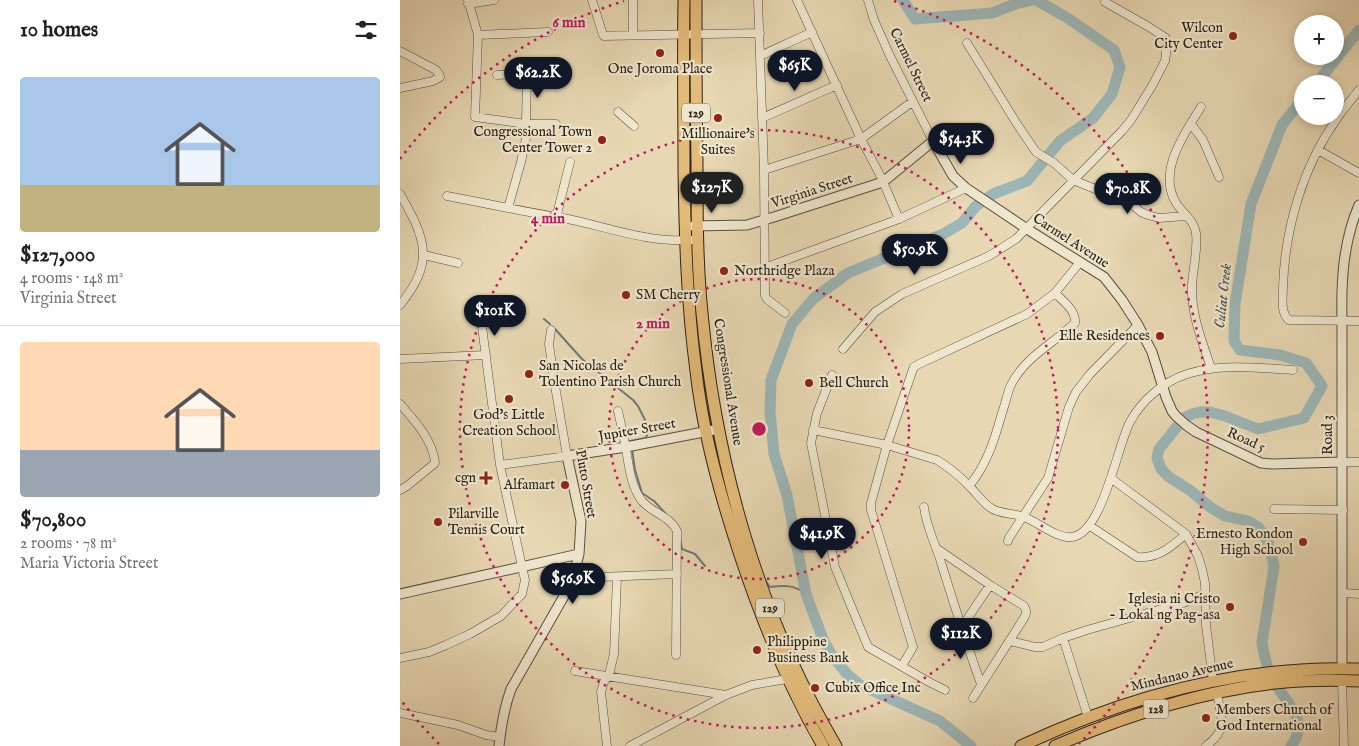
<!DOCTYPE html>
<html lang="en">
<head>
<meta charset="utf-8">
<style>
  body { margin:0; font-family:"IM FELL English",serif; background:#f2f2f2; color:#202124; height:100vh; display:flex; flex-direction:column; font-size:19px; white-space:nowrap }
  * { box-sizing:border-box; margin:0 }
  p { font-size:16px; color:#757577 }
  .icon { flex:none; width:28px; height:28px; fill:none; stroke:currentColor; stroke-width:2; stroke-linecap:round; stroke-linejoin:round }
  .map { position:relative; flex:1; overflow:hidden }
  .details { display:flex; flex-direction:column; background:#fff; width:400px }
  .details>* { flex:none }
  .controls { position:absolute; left:894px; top:15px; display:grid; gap:10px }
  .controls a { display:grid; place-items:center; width:50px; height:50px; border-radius:50%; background:#fff; box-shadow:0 2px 8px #0003; font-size:25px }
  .price { position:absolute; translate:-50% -42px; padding:0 11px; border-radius:18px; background:#111827; color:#fff; font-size:16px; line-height:32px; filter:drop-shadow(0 1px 2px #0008) }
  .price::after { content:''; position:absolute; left:50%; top:30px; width:15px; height:11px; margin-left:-8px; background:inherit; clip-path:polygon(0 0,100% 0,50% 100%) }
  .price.selected { background:#222; color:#fff }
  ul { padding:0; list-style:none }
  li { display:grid; align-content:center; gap:10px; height:265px; padding:0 20px }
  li+li { border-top:1px solid #e0e0e0 }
  li span { display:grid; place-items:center; height:155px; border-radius:5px; color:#555 }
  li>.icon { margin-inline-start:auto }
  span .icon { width:90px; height:90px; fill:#fffc; stroke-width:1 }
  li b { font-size:21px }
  h2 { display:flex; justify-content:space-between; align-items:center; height:60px; padding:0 20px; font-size:21px }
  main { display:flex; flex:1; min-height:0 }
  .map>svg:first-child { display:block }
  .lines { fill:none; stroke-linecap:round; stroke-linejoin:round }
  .stream { stroke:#6e7b78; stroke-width:2 }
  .river { stroke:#9cb7b8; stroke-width:11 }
  .minor-casing { stroke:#59503e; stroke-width:9 }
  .tertiary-casing { stroke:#59503e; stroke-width:11 }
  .primary-casing { stroke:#2a2217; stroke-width:13 }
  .minor { stroke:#efe6ce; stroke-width:8 }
  .tertiary { stroke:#efe6ce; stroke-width:9 }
  .primary { stroke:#e4bc7a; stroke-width:11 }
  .ring { fill:none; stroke:#c2185b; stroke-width:2.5; stroke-dasharray:2.5 5 }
  .poi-dot { fill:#8f2418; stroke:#efe6ce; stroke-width:2 }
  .labels { text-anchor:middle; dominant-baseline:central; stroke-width:4.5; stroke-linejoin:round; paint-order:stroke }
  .shield { fill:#efe6ce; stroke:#655d4e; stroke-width:1 }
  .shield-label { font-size:12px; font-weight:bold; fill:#2a2217 }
  .poi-label { font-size:14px; fill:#2a2217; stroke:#efe6ce; text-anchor:start }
  .street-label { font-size:14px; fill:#2a2217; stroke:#efe6ce }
  .water-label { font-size:15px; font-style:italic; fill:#4c4f47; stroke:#efe6ce }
  .centre { fill:#c2185b; stroke:#efe6ce; stroke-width:2.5 }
  .ring-label { font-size:15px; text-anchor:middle; font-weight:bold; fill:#c2185b; stroke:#efe6ce; stroke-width:4.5; stroke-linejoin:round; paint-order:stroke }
</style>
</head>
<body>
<main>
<section class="details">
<h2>10 homes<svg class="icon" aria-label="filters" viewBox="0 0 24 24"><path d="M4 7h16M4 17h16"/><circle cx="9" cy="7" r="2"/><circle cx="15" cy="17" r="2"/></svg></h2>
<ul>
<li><span style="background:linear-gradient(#a9c7e8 70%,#c2b280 0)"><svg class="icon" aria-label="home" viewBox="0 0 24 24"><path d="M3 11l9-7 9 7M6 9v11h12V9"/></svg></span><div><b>$127,000</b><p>4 rooms · 148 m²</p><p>Virginia Street</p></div></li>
<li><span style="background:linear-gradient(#ffd9b3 70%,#9aa5b1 0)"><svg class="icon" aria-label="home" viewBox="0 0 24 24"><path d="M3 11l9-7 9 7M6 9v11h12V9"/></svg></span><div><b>$70,800</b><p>2 rooms · 78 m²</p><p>Maria Victoria Street</p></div></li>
</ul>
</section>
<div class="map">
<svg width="959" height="746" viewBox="0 0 959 746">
  <rect width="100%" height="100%" fill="#e7d8b3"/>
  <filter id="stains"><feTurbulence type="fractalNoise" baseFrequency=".004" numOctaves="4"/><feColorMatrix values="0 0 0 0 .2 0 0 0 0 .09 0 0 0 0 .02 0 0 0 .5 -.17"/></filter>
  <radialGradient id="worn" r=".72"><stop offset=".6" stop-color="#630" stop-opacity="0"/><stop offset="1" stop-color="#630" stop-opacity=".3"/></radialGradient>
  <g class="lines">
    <!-- stream -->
    <path class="stream" d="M144 319 150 324
      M155 329 182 359 233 400 238 406 249 428 246 438 230 441
      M232 449 235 470 242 493 254 501 266 514
      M280 539 282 549 295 554 305 566
      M365 580 370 587C386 585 394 585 406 594"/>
    <!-- river -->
    <path class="river" d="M503 0 515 19 592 13 618 3 632 0
      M916 84 959 30
      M571 746 540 721 460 685 447 674 431 654 423 639 406 594 387 495 374 454 370 412 371 380 392 324 413 299 448 273 543 234 562 223 576 206 593 194 627 181 660 141 693 118 712 94 720 67 714 50 666 17 636 0
      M891 746C911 720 885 702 873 680 867 668 864 656 862 642L874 567 872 556 867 540 858 527 848 521 825 516 810 507 791 491 769 477 761 469 757 458 759 449 784 418 792 414 800 412H810L825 416 858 429 904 418 922 386 906 363 880 355 840 350 834 341 835 304 851 204 882 125 902 100"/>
    <defs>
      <path id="minor" d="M68 0 78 35 75 117 126 124H156
        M192 0 203 35 204 36 360 33
        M358 0 364 170 365 295 367 299 385 313
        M397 0 461 139 481 177 499 219
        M468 0 474 20 490 56 533 141
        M68 4 94 0
        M78 35 148 32
        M233 35V0
        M567 43 617 124 636 152 654 163 673 180 730 203 741 212 748 215 759 218 786 216
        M0 51 36 70 39 74 40 77 33 81 0 88
        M360 56 412 32
        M97 75 155 72
        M959 90C952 99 944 108 938 117 903 166 885 227 883 287 883 297 880 313 889 320L959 321
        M801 107C785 133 758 170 775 201 781 213 794 219 796 233 798 250 793 268 792 286 791 314 802 341 811 368
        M218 112 234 126
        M362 118 437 85
        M126 124 127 74
        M791 124 803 140 819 177
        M918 150 959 173
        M364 170 461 139 512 102
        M0 194C26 239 35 262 0 305
        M47 196C86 203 124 212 163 218 205 226 247 243 291 240
        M108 208 121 162 129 124
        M156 218 170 162
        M24 255 58 263
        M364 268 499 219 566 188
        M443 349 475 312 502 294 589 256 616 239 722 131 731 120 752 86 765 61 766 54V38L749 27 705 2
        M0 359 86 355
        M432 375 417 413 411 443 435 567 468 647 529 682 545 690
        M0 404C15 421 32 439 35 462L34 464 7 486 0 490
        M218 411C221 424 224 437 226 449 229 467 231 487 242 501 252 513 271 517 277 531L276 655
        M413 430 487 445 537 460C550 468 562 478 572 489 578 495 584 504 591 508 598 514 615 513 624 517 638 522 657 539 672 537 703 533 717 446 730 422 742 400 763 382 787 374 820 363 859 368 893 370
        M942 462H959
        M100 465 167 456 154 380 149 344 151 330
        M712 479 786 534 798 556 802 569 805 583 806 625 813 681
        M569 486C587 465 595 438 602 413 605 405 607 395 610 387 623 358 653 344 675 323 676 310 663 301 655 293
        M524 507C526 525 534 541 540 559 553 601 566 643 581 684
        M874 509 943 510
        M690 526 737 557C758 559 771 547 786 534
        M608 541 609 538 648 478 669 407 676 392 690 374 738 325
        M536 548 590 585 624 606C627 611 627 613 624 618L573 698
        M173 578 277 574
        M943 593 959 594
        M561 628 590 585
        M663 638 688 717
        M610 641 635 647H643L663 638 687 630 783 603 805 594
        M0 658 29 652 46 645 70 634 101 616 122 594 125 580 122 567 100 465 81 319
        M502 666 513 647 471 510V503L487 445 512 372 514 367 519 364 627 314 655 293 680 262
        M175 671 326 695
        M942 681 944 746
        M0 713 58 725 86 735 100 737
        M207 746 201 692 204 682 209 675 214 654 217 577
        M230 746 326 695 352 685 393 678
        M806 746C829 729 821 717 817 693"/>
      <path id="tertiary" d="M293 226 347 225 374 217 483 182 533 141 553 176 566 188 627 229 704 277 722 300 738 325 752 352 766 397 772 411 776 416 786 425 796 432 861 463 872 464 942 462
        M0 594 179 554
        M942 668V321C941 282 943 242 959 205
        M99 746C101 727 104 708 111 689L164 596 173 578 179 554 181 521 167 456 226 447 319 429"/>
      <path id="primary" d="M284 0C283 57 284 113 284 170 285 237 287 304 296 371 303 434 320 495 340 555 362 621 388 686 423 746
        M296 0C296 54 296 108 297 163 297 213 297 263 302 313 316 464 359 616 436 746
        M621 746C726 697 842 665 959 669
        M655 746C724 716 811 688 886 682 910 680 935 680 959 681"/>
    </defs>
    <!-- minor casing -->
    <use href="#minor" class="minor-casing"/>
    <!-- tertiary casing -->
    <use href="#tertiary" class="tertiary-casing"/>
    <!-- primary casing -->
    <use href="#primary" class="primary-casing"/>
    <!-- minor -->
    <use href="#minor" class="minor"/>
    <!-- tertiary -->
    <use href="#tertiary" class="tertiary"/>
    <!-- primary -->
    <use href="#primary" class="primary"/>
  </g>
  <!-- distance rings -->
  <g class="ring">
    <circle cx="359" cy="429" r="150"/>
    <circle cx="359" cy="429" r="299"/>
    <path d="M39 744A449 449 0 0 1 0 699M0 159A449 449 0 0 1 224 1M494 1A449 449 0 0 1 679 744"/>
  </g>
  <!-- markers -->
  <g class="poi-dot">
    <circle cx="833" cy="36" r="5"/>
    <circle cx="260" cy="53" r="5"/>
    <circle cx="318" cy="118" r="5"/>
    <circle cx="202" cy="140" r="5"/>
    <circle cx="324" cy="271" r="5"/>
    <circle cx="226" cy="295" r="5"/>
    <circle cx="760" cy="336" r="5"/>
    <circle cx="129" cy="374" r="5"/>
    <circle cx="409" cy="383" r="5"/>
    <circle cx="109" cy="399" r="5"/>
    <path d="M83.5 470.5h5v5h5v5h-5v5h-5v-5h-5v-5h5z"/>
    <circle cx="165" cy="485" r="5"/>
    <circle cx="38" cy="522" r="5"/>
    <circle cx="903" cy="542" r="5"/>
    <circle cx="830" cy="607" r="5"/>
    <circle cx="357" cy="650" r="5"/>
    <circle cx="415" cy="688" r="5"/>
    <circle cx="806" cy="718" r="5"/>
  </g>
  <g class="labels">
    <!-- shield labels -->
    <g class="shield">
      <rect x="282" y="103.5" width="28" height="19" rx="4"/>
      <rect x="356" y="598.5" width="28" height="19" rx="4"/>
      <rect x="743.5" y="699.5" width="25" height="19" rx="4"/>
    </g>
    <g class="shield-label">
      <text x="296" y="113">129</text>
      <text x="370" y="608">129</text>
      <text x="756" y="709">128</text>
    </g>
    <!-- poi labels -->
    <g class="poi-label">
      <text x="823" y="28" text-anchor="end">Wilcon<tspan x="823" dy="16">City Center</tspan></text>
      <text x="260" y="69" text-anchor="middle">One Joroma Place</text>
      <text x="192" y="132" text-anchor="end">Congressional Town<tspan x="192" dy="16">Center Tower 2</tspan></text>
      <text x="318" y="134" text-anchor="middle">Millionaire's<tspan x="318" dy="16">Suites</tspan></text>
      <text x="334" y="271">Northridge Plaza</text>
      <text x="236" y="295">SM Cherry</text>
      <text x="750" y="336" text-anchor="end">Elle Residences</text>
      <text x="139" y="366">San Nicolas de<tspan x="139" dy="16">Tolentino Parish Church</tspan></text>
      <text x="419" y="383">Bell Church</text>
      <text x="109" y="415" text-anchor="middle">God's Little<tspan x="109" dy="16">Creation School</tspan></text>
      <text x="76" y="478" text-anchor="end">cgn</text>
      <text x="155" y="485" text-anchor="end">Alfamart</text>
      <text x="48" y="514">Pilarville<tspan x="48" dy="16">Tennis Court</tspan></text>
      <text x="893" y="534" text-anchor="end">Ernesto Rondon<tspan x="893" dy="16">High School</tspan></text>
      <text x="820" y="599" text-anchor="end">Iglesia ni Cristo<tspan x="820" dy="16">- Lokal ng Pag-asa</tspan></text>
      <text x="367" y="642">Philippine<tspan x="367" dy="16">Business Bank</tspan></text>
      <text x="425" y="688">Cubix Office Inc</text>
      <text x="816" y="710">Members Church of<tspan x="816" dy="16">God International</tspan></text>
    </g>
    <!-- street labels -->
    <g class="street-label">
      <text transform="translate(511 65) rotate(64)">Carmel Street</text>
      <text transform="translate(412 191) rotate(-18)">Virginia Street</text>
      <text transform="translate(671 241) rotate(33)">Carmel Avenue</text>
      <text transform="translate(328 382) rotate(81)">Congressional Avenue</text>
      <text transform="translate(237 430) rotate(-10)">Jupiter Street</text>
      <text transform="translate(928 435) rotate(-90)">Road 3</text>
      <text transform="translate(846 440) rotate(24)">Road 5</text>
      <text transform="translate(186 484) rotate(80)">Pluto Street</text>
      <text transform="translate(782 675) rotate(-13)">Mindanao Avenue</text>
    </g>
    <!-- water labels -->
    <g class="water-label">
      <text transform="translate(823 296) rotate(-84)">Culiat Creek</text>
    </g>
  </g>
  <circle cx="359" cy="429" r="8" class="centre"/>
  <g class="ring-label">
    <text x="169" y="27">6 min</text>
    <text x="148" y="223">4 min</text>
    <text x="253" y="328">2 min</text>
  </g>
  <rect width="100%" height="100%" filter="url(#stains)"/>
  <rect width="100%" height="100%" fill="url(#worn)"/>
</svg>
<div class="controls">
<a>+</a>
<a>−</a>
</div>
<b class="price" style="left:395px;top:92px">$65K</b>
<b class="price" style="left:138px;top:99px">$62.2K</b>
<b class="price" style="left:561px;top:165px">$54.3K</b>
<b class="price selected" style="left:312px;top:214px">$127K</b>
<b class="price" style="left:728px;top:215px">$70.8K</b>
<b class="price" style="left:515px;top:276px">$50.9K</b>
<b class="price" style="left:95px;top:337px">$101K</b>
<b class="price" style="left:422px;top:560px">$41.9K</b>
<b class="price" style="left:173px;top:605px">$56.9K</b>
<b class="price" style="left:561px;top:660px">$112K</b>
</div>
</main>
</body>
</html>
